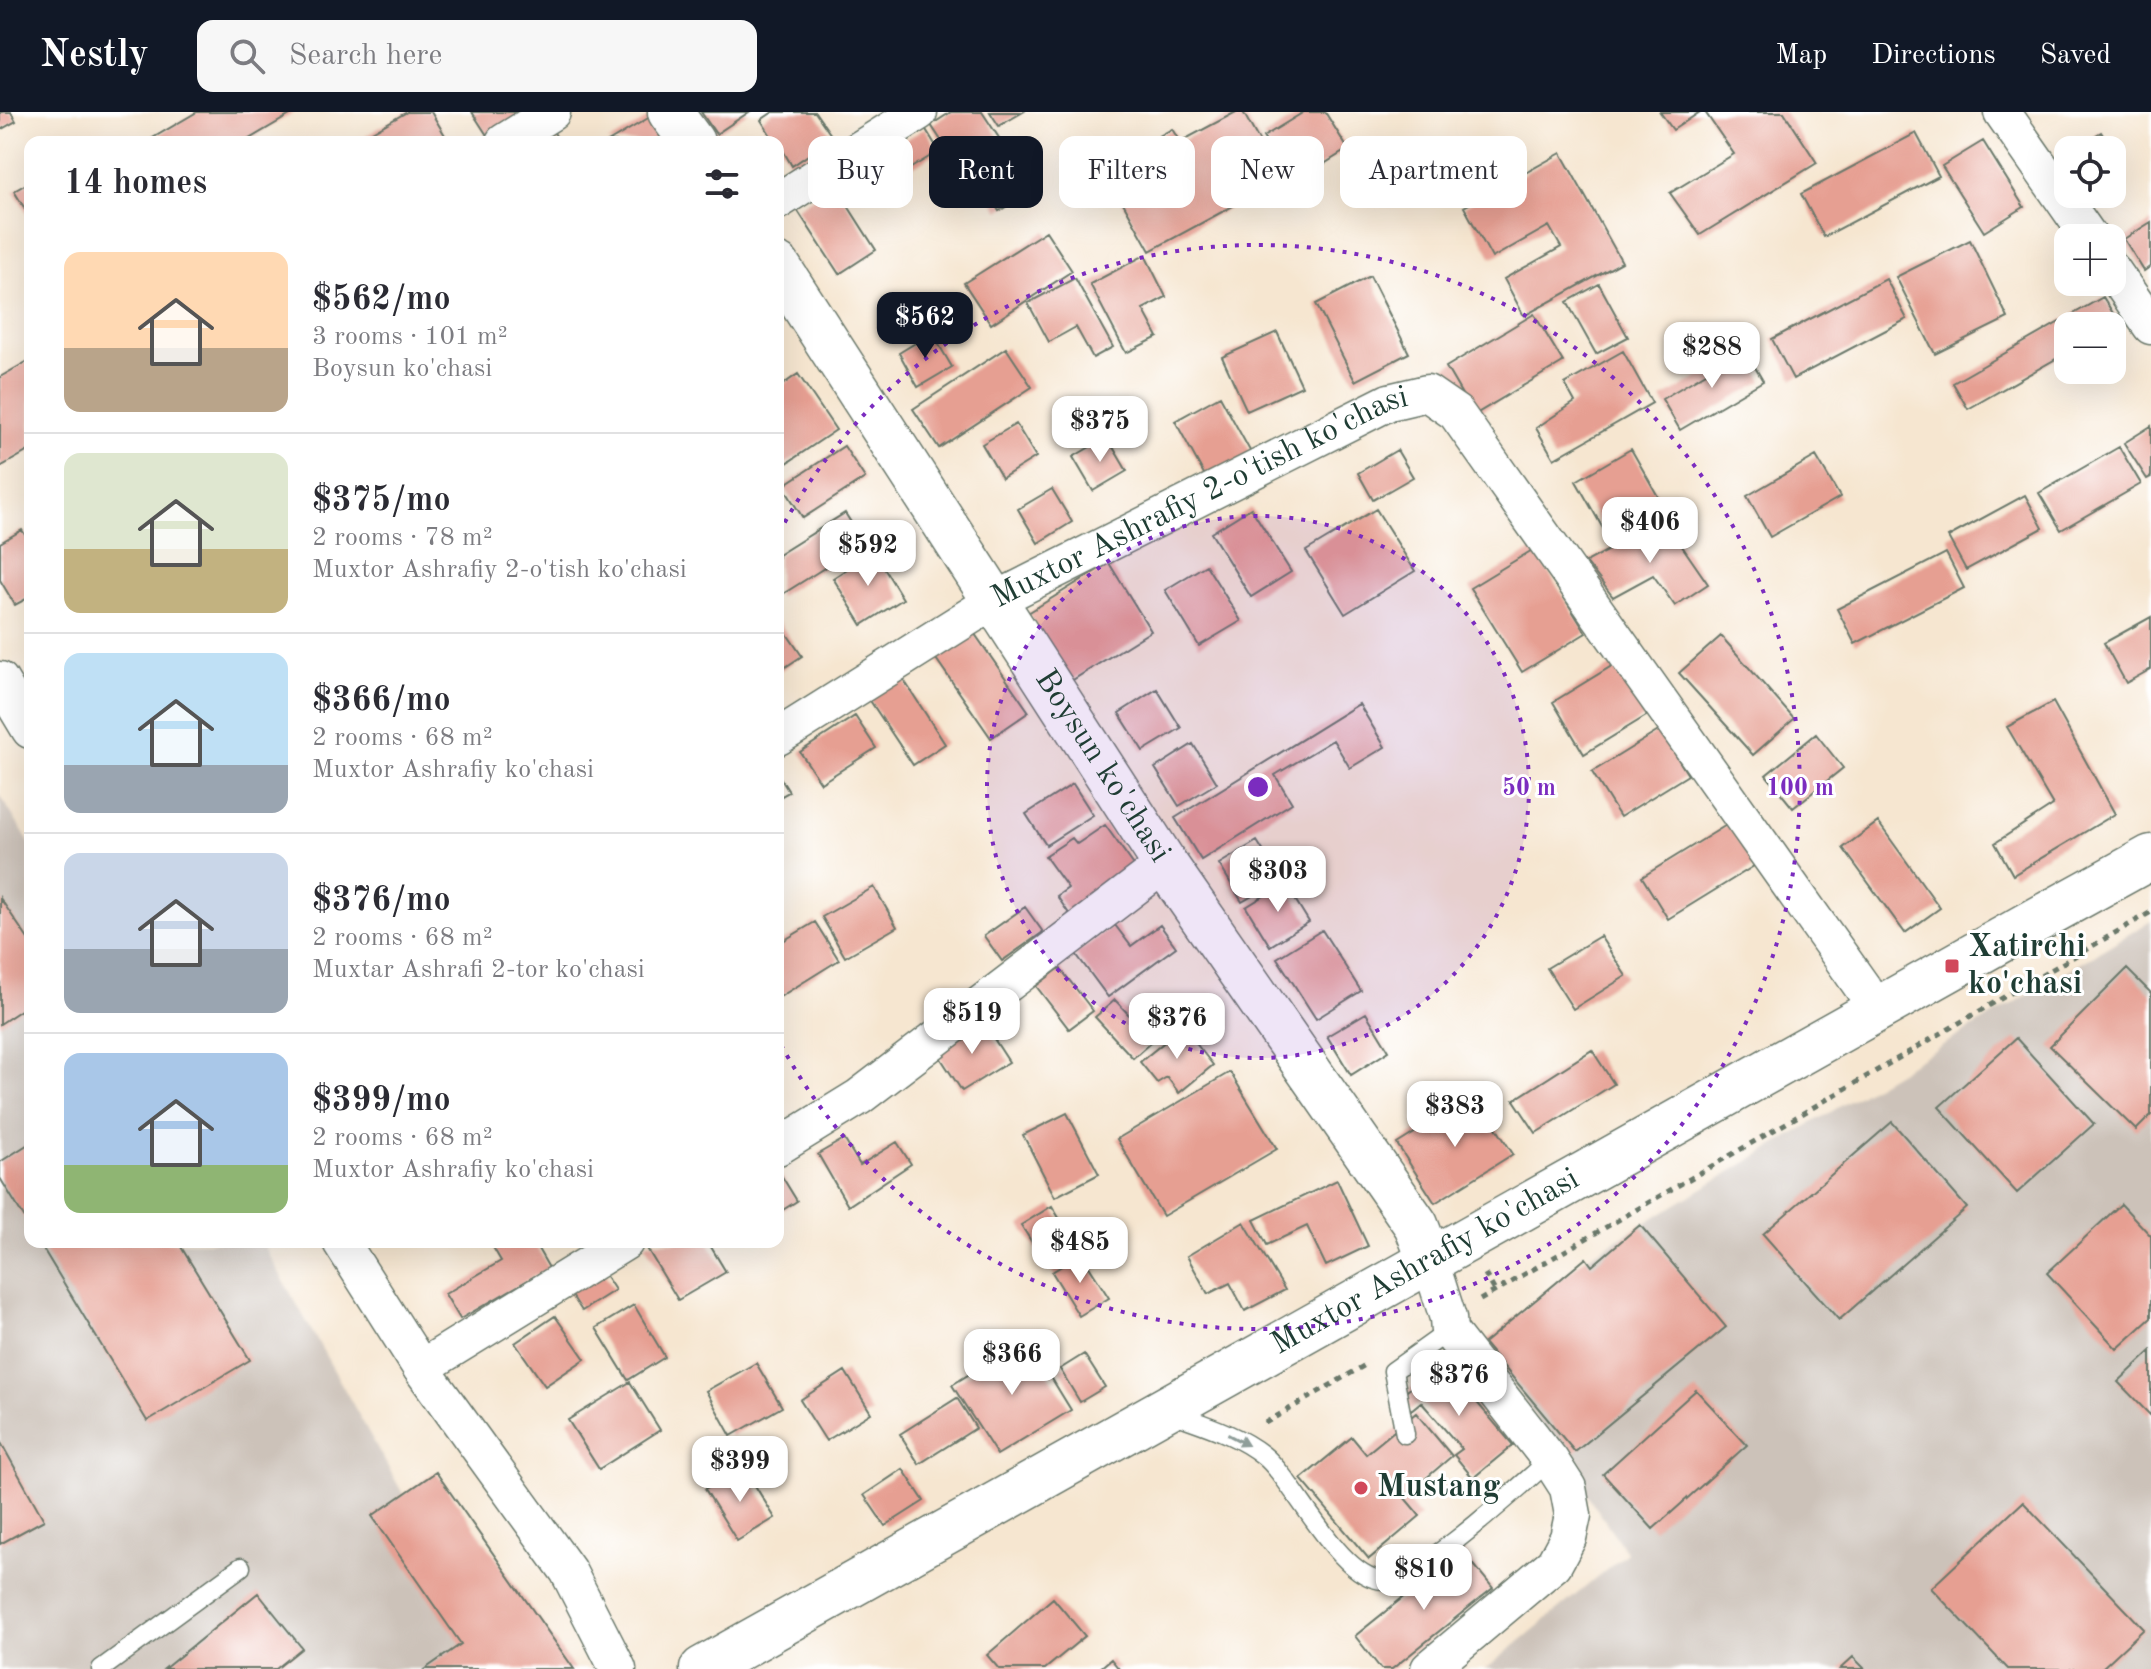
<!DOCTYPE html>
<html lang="en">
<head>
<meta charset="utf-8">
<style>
  body { margin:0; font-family:"Old Standard TT",serif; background:#f7f7f7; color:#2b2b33; height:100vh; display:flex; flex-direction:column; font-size:30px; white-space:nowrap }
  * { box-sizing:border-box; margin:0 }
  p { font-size:26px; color:#7c7c81 }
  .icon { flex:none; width:44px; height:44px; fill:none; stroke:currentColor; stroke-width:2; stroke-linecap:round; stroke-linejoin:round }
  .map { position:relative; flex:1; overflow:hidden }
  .sheet { position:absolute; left:24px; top:24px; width:760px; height:1112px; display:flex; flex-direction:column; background:#fff; border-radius:16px; box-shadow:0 8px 32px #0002 }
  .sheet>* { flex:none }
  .top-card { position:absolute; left:808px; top:24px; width:760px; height:72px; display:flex; gap:16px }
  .tools { position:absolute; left:2054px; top:24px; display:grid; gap:16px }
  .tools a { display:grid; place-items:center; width:72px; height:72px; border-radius:16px; background:#fff; box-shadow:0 8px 32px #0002; font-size:40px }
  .price { position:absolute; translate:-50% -68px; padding:0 18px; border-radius:16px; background:#fff; color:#222; font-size:26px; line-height:52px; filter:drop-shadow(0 2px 4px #0008) }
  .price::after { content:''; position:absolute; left:50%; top:48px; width:24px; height:18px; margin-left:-12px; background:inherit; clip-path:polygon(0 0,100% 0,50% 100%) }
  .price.active { background:#111827; color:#fff }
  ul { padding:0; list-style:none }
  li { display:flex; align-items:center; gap:24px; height:200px; padding:0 40px }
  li+li { border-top:2px solid #e1e1e2 }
  li span { display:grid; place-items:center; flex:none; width:224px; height:160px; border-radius:16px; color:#555 }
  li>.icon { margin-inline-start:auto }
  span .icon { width:96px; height:96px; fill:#fffc; stroke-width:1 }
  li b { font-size:34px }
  h2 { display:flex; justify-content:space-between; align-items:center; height:96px; padding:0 40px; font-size:34px }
  .pill { padding:0 28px; border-radius:16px; background:#fff; box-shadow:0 8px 32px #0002; font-size:28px; line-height:72px }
  .pill.active { background:#111827; color:#fff }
  header { display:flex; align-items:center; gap:48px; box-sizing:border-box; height:112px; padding:0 40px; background:#111827; color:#fff }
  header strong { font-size:38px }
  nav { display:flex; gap:44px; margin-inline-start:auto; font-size:28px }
  .search { width:560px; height:72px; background:#f7f7f7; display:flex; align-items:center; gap:20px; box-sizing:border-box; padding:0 28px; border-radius:16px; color:#7c7c81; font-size:30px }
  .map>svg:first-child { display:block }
  .industrial { fill:#ccc2b9 }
  .building { fill:#e69f92 }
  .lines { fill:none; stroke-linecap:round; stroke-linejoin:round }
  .lane-casing { stroke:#6a786b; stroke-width:21 }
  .street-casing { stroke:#6a786b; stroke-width:39 }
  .secondary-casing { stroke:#6a786b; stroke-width:47 }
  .path { stroke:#6a786b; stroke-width:5; stroke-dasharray:6 6; stroke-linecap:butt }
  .lane { stroke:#fff; stroke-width:18 }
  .street { stroke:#fff; stroke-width:36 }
  .secondary { stroke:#fff; stroke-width:44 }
  .oneway { fill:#8f9e9a }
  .ring { fill:none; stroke:#7b2cbf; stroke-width:4; stroke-dasharray:4 8 }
  .poi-dot { fill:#d1495b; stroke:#fff; stroke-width:3 }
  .labels { text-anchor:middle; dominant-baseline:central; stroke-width:6; stroke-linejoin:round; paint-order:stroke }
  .street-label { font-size:32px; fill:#1f3d34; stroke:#fff }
  .poi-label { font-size:32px; font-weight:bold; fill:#1f3d34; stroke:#fff; text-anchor:start }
  .centre { fill:#7b2cbf; stroke:#fff; stroke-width:4 }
  .ring-label { font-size:24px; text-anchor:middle; font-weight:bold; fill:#7b2cbf; stroke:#fff; stroke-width:6; stroke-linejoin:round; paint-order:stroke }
</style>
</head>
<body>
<header>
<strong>Nestly</strong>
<div class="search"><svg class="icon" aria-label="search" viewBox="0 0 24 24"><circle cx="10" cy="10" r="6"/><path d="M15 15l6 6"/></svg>Search here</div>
<nav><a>Map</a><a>Directions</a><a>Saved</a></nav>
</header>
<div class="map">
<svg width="2151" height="1557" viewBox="0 0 2151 1557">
  <rect width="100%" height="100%" fill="#fff"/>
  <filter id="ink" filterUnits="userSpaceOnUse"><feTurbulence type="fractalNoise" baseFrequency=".0125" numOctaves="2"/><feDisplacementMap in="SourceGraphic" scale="16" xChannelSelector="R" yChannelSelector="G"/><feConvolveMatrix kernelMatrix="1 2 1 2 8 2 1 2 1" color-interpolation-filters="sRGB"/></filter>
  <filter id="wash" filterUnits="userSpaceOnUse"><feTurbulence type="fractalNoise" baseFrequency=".006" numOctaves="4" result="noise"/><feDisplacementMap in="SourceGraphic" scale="32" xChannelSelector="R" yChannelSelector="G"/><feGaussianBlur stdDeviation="1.8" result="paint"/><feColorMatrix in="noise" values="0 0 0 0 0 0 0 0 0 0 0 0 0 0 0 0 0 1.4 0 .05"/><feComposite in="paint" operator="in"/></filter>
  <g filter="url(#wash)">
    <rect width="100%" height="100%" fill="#f6e6d0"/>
    <!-- industrial -->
    <path class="industrial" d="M0 683 30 732V1130H262L501 1557H0Z
      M2151 809V1557H1486L1627 1441 1484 1231 1586 1146Z"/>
    <g id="blocks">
      <!-- building -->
      <path class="building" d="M0 0H11L16 9 0 18Z
        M197 0H295L244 30H146Z
        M407 0H431L449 30H369L365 24Z
        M472 0H536L490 28Z
        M701 0H749L716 22Z
        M773 0H815L833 26 792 54 778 30H775L761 8Z
        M951 0H982L1005 35 964 63 931 13Z
        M990 0H1023L999 14Z
        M1236 0H1243L1281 68 1150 139 1117 80 1155 60 1141 34 1172 17 1180 30Z
        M1304 0H1325L1348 37 1292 72 1263 25Z
        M1660 0H1700L1673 18Z
        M1705 0H1784L1817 51 1700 123 1670 81 1734 42Z
        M650 5 665 30H608Z
        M547 10 560 30H516Z
        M925 16 939 39 901 62 887 39Z
        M2101 20 2112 38H2071Z
        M1916 21 1939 64 1824 125 1801 82Z
        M1983 29 2024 95 1984 120 1942 54Z
        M1561 41 1622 150 1524 204 1504 167 1561 135 1549 114 1492 146 1464 95Z
        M1008 44 1030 80 999 99 977 63Z
        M30 70V105L14 79Z
        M834 72 876 138 839 162 796 96Z
        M2151 110V154L2144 159 2124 127Z
        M1046 119 1072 159 991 212 964 171Z
        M1970 128 2008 206 1935 242 1896 165Z
        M1145 143 1166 185 1143 197 1158 225 1126 241 1090 172Z
        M1370 164 1409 241 1355 269 1316 192Z
        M1075 166 1113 235 1093 246 1076 215 1049 230 1028 191Z
        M1886 167 1907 207 1793 267 1772 227Z
        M1599 172 1628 225 1596 242 1567 190Z
        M2103 185 2119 211 2112 215 2068 214V240L1968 297 1953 271Z
        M1534 202 1563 250 1474 303 1446 255Z
        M1277 220 1302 274 1247 299 1222 245Z
        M932 221 952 255 918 275 899 241Z
        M1006 236 1032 275 939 336 913 297Z
        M1745 238 1763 269 1680 318 1662 287Z
        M1623 239 1652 291 1554 347 1536 316 1575 290 1565 272Z
        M30 248V338L0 355V265Z
        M798 262 836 318 778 357V276Z
        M1220 284 1255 348 1210 373 1175 309Z
        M1016 312 1036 345 1002 366 982 332Z
        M2151 314V365L2147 367 2124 331Z
        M1107 325 1127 359 1093 379 1073 345Z
        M844 334 865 366 803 406 783 374Z
        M2119 335 2141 372 2061 418 2039 381Z
        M1631 337 1660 388 1605 420 1576 369Z
        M1397 338 1413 365 1373 388 1358 361Z
        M1816 344 1840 385 1770 425 1747 384Z
        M1052 377 1072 410 1038 431 1018 397Z
        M2025 383 2043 416 1966 458 1948 425Z
        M1251 396 1291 460 1251 485 1211 421Z
        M1376 397 1415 459 1345 502 1306 439Z
        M845 401 864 431 778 485V443Z
        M1664 408 1708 472 1675 494 1653 463 1613 485 1586 450Z
        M22 418 30 431V485L15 493 0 468V431Z
        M1534 437 1586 521 1522 560 1470 476Z
        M874 440 903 487 862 513 833 466Z
        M1946 441 1964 476 1855 532 1837 497Z
        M1109 451 1151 519 1071 569 1028 501Z
        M1206 453 1241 509 1199 534 1165 478Z
        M2151 505V557L2126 571 2104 531Z
        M778 509 802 544 778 560Z
        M970 515 1029 600 991 626 932 541Z
        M1721 524 1794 607 1753 643 1679 561Z
        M1620 549 1651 601 1584 642 1553 590Z
        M900 562 945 632 913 653 867 584Z
        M1157 577 1181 616 1143 639 1119 601Z
        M2053 590 2115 702 2013 763 1995 731 2053 693 2007 615Z
        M1359 592 1385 635 1350 656 1333 628 1275 663 1292 691 1201 748 1175 706Z
        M855 604 876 636 821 671 800 640Z
        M1660 618 1688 663 1620 705 1592 660Z
        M1816 622 1843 656 1793 696 1766 663Z
        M1193 632 1217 671 1179 694 1155 656Z
        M778 662 789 680 778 686Z
        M1073 672 1093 703 1046 733 1026 702Z
        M1878 710 1940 796 1905 821 1843 736Z
        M1728 712 1754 754 1668 807 1642 765Z
        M1105 713 1138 759 1072 806 1057 784 1068 776 1045 744 1072 726 1077 732Z
        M1257 729 1281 767 1242 790 1219 752Z
        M1285 771 1309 810 1270 834 1246 795Z
        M874 775 897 815 845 845 822 805Z
        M0 786 30 830V892L0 912Z
        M1025 795 1043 820 1002 849 984 824Z
        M815 810 839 848 778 886V832Z
        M1115 813 1131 834 1160 813 1176 835 1108 885 1076 842Z
        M1322 818 1361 879 1316 907 1277 846Z
        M1600 824 1626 864 1573 897 1547 856Z
        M1060 856 1093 899 1069 917 1036 874Z
        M2127 857 2151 881V1003L2136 1018 2050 934Z
        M1155 887 1175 909 1133 946 1095 905 1115 888 1133 907Z
        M1366 901 1389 939 1351 963 1327 924Z
        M983 910 1009 950 962 979 936 939Z
        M1183 915 1213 953 1179 981 1167 965 1157 971 1140 950Z
        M2016 926 2094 1012 2017 1081 1939 995Z
        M1592 938 1614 972 1536 1021 1514 988Z
        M1230 960 1277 1037 1163 1104 1117 1027Z
        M1475 983 1513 1042 1435 1091 1397 1032Z
        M1067 1001 1099 1062 1055 1085 1023 1023Z
        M1892 1010 1967 1096 1839 1208 1763 1122Z
        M844 1027 860 1053 897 1030 911 1052 848 1094 818 1042Z
        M30 1031V1115L0 1066V1050Z
        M778 1058 797 1089 778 1101Z
        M1337 1068 1368 1134 1326 1154 1307 1114 1267 1133 1254 1108Z
        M2121 1092 2151 1124V1206L2117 1237 2047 1161Z
        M1052 1094 1075 1133 1045 1151 1021 1113Z
        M1244 1110 1285 1178 1245 1199 1230 1171 1208 1182 1187 1144Z
        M1640 1113 1726 1215 1575 1340 1484 1231 1586 1146 1592 1154Z
        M39 1130H178L250 1248 147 1309Z
        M490 1130H534L549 1156 460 1207 445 1182 501 1149Z
        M650 1130H708L726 1160 678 1188 645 1133Z
        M1081 1142 1109 1186 1079 1204 1052 1160Z
        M600 1155 615 1178 582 1199 567 1176Z
        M634 1193 665 1245 628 1268 596 1216Z
        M555 1204 585 1247 545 1274 515 1231Z
        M1027 1226 1071 1298 997 1343 952 1273Z
        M2151 1239V1304L2118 1270Z
        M1084 1242 1105 1275 1080 1290 1060 1257Z
        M1442 1249 1513 1333 1473 1366 1454 1343 1462 1337 1421 1290 1411 1298 1400 1285Z
        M756 1251 782 1295 731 1324 706 1279Z
        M845 1259 871 1301 826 1329 800 1288Z
        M630 1270 660 1318 599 1357 568 1308Z
        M1696 1278 1747 1333 1653 1417 1603 1362Z
        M957 1286 976 1316 919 1352 900 1322Z
        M1416 1301 1452 1344 1404 1385 1420 1404 1369 1447 1301 1367 1352 1325 1366 1342Z
        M0 1329 44 1408 0 1432Z
        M743 1354 775 1406 737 1429 705 1377Z
        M903 1357 924 1389 885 1414 864 1383Z
        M436 1360 574 1557H425L461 1532 372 1404Z
        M2023 1390 2144 1517 2101 1557H2008L1931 1476Z
        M1462 1438 1493 1476 1392 1557H1381L1355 1524Z
        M258 1481 302 1536 276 1557H164Z
        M1053 1486 1085 1524 1045 1557H999L987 1543Z
        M1853 1545 1865 1557H1840Z
        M1111 1547 1119 1557H1099Z"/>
    </g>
  </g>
  <g filter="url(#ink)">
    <use href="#blocks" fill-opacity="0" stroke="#6a786b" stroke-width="2"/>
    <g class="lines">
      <defs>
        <path id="lane" d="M1169 1300C1201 1312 1235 1321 1263 1343 1294 1367 1339 1467 1383 1468 1421 1468 1518 1375 1550 1348
          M1405 1322 1393 1259 1449 1219
          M101 1557 241 1455"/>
        <g id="street">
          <path d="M2002 0 2090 126"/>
          <path d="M504 30 552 0"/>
          <path d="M778 89 919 0"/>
          <path d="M2112 158 2151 214"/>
          <path d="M0 568 30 618"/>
          <path id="s1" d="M778 625 994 489 1389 290 1427 281 1456 301 1877 896"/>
          <path d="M778 1035 859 985 1165 752"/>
          <path d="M341 1130 421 1256 568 1459 618 1557"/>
          <path d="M421 1256 625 1130"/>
          <path d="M1429 1557 1554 1452 1568 1426 1573 1403 1568 1376 1550 1348 1449 1219 1448 1206 1430 1149"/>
        </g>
        <g id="secondary">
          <path d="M670 0 692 30"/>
          <path id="s2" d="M778 154 1165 752 1416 1113 1430 1149"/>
          <path id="s3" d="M702 1557C1186 1288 1666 1012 2151 745"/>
        </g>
      </defs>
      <!-- lane casing -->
      <use href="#lane" class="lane-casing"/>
      <!-- street casing -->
      <use href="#street" class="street-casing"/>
      <!-- secondary casing -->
      <use href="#secondary" class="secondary-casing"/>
      <!-- path -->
      <path class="path" d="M1485 1162 1495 1179
        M1480 1188 2151 800
        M1265 1311 1367 1252"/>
      <!-- lane -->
      <use href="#lane" class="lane"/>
      <!-- street -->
      <use href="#street" class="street"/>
      <!-- secondary -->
      <use href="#secondary" class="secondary"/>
    </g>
    <!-- one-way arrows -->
    <defs><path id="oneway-solid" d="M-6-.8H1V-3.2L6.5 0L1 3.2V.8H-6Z" transform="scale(2)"/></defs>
    <use class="oneway" href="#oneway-solid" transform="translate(1238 1328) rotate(28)"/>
  </g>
  <!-- distance rings -->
  <circle cx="1258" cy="675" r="271" fill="#7b2cbf" fill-opacity=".12"/>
  <g class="ring">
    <circle cx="1258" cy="675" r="271"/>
    <path d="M779 421A542 542 0 1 1 779 929"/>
  </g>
  <!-- markers -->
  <g class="poi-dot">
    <rect x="1944" y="846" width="16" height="16" rx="4"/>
    <circle cx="1361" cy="1376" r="8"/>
  </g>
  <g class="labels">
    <!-- street labels -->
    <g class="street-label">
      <text stroke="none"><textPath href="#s1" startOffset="486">Muxtor Ashrafiy 2-o'tish ko'chasi</textPath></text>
      <text stroke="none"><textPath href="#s2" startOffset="596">Boysun ko'chasi</textPath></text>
      <text stroke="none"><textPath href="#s3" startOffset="830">Muxtor Ashrafiy ko'chasi</textPath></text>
    </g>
    <!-- poi labels -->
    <g class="poi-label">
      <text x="1968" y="836">Xatirchi<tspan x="1968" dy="37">ko'chasi</tspan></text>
      <text x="1377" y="1376">Mustang</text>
    </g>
  </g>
  <circle cx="1258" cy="675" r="12" class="centre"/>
  <g class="ring-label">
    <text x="1529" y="683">50 m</text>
    <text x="1800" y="683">100 m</text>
  </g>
</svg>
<div class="tools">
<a><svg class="icon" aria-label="locate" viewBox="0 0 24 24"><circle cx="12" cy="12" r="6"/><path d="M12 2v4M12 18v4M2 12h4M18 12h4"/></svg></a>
<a>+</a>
<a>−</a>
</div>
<b class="price active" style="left:925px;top:248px">$562</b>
<b class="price" style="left:1712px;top:278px">$288</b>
<b class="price" style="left:1100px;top:352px">$375</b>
<b class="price" style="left:1650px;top:453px">$406</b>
<b class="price" style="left:868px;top:476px">$592</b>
<b class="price" style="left:1278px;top:802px">$303</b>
<b class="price" style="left:972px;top:944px">$519</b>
<b class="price" style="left:1177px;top:949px">$376</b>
<b class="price" style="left:1455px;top:1037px">$383</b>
<b class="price" style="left:1080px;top:1173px">$485</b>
<b class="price" style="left:1012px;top:1285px">$366</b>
<b class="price" style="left:1459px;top:1306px">$376</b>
<b class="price" style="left:740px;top:1392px">$399</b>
<b class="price" style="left:1424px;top:1500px">$810</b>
<div class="top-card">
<a class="pill">Buy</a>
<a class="pill active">Rent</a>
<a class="pill">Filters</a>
<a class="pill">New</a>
<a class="pill">Apartment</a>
</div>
<section class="sheet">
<h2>14 homes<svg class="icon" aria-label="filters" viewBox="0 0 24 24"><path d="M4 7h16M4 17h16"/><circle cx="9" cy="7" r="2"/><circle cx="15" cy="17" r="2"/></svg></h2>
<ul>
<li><span style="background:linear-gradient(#ffd9b3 60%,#b9a48a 0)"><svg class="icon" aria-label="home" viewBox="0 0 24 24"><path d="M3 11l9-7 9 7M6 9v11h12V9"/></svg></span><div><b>$562/mo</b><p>3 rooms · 101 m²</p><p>Boysun ko'chasi</p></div></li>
<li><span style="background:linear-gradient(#dfe7d0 60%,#c2b280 0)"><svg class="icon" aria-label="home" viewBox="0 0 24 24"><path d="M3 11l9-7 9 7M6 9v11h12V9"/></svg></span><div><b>$375/mo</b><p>2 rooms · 78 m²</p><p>Muxtor Ashrafiy 2-o'tish ko'chasi</p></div></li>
<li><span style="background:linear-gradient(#bfe0f5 70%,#9aa5b1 0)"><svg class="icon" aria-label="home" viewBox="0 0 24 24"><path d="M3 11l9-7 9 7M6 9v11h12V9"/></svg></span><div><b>$366/mo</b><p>2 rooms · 68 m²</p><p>Muxtor Ashrafiy ko'chasi</p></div></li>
<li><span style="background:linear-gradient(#c9d6e8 60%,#9aa5b1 0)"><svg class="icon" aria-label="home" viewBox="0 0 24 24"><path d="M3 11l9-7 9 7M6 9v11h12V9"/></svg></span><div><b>$376/mo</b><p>2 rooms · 68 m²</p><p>Muxtar Ashrafi 2-tor ko'chasi</p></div></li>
<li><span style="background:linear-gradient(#a9c7e8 70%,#8fb573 0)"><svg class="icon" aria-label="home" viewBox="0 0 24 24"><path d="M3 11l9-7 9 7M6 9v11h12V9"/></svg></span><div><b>$399/mo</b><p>2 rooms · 68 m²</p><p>Muxtor Ashrafiy ko'chasi</p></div></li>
</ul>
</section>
</div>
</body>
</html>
